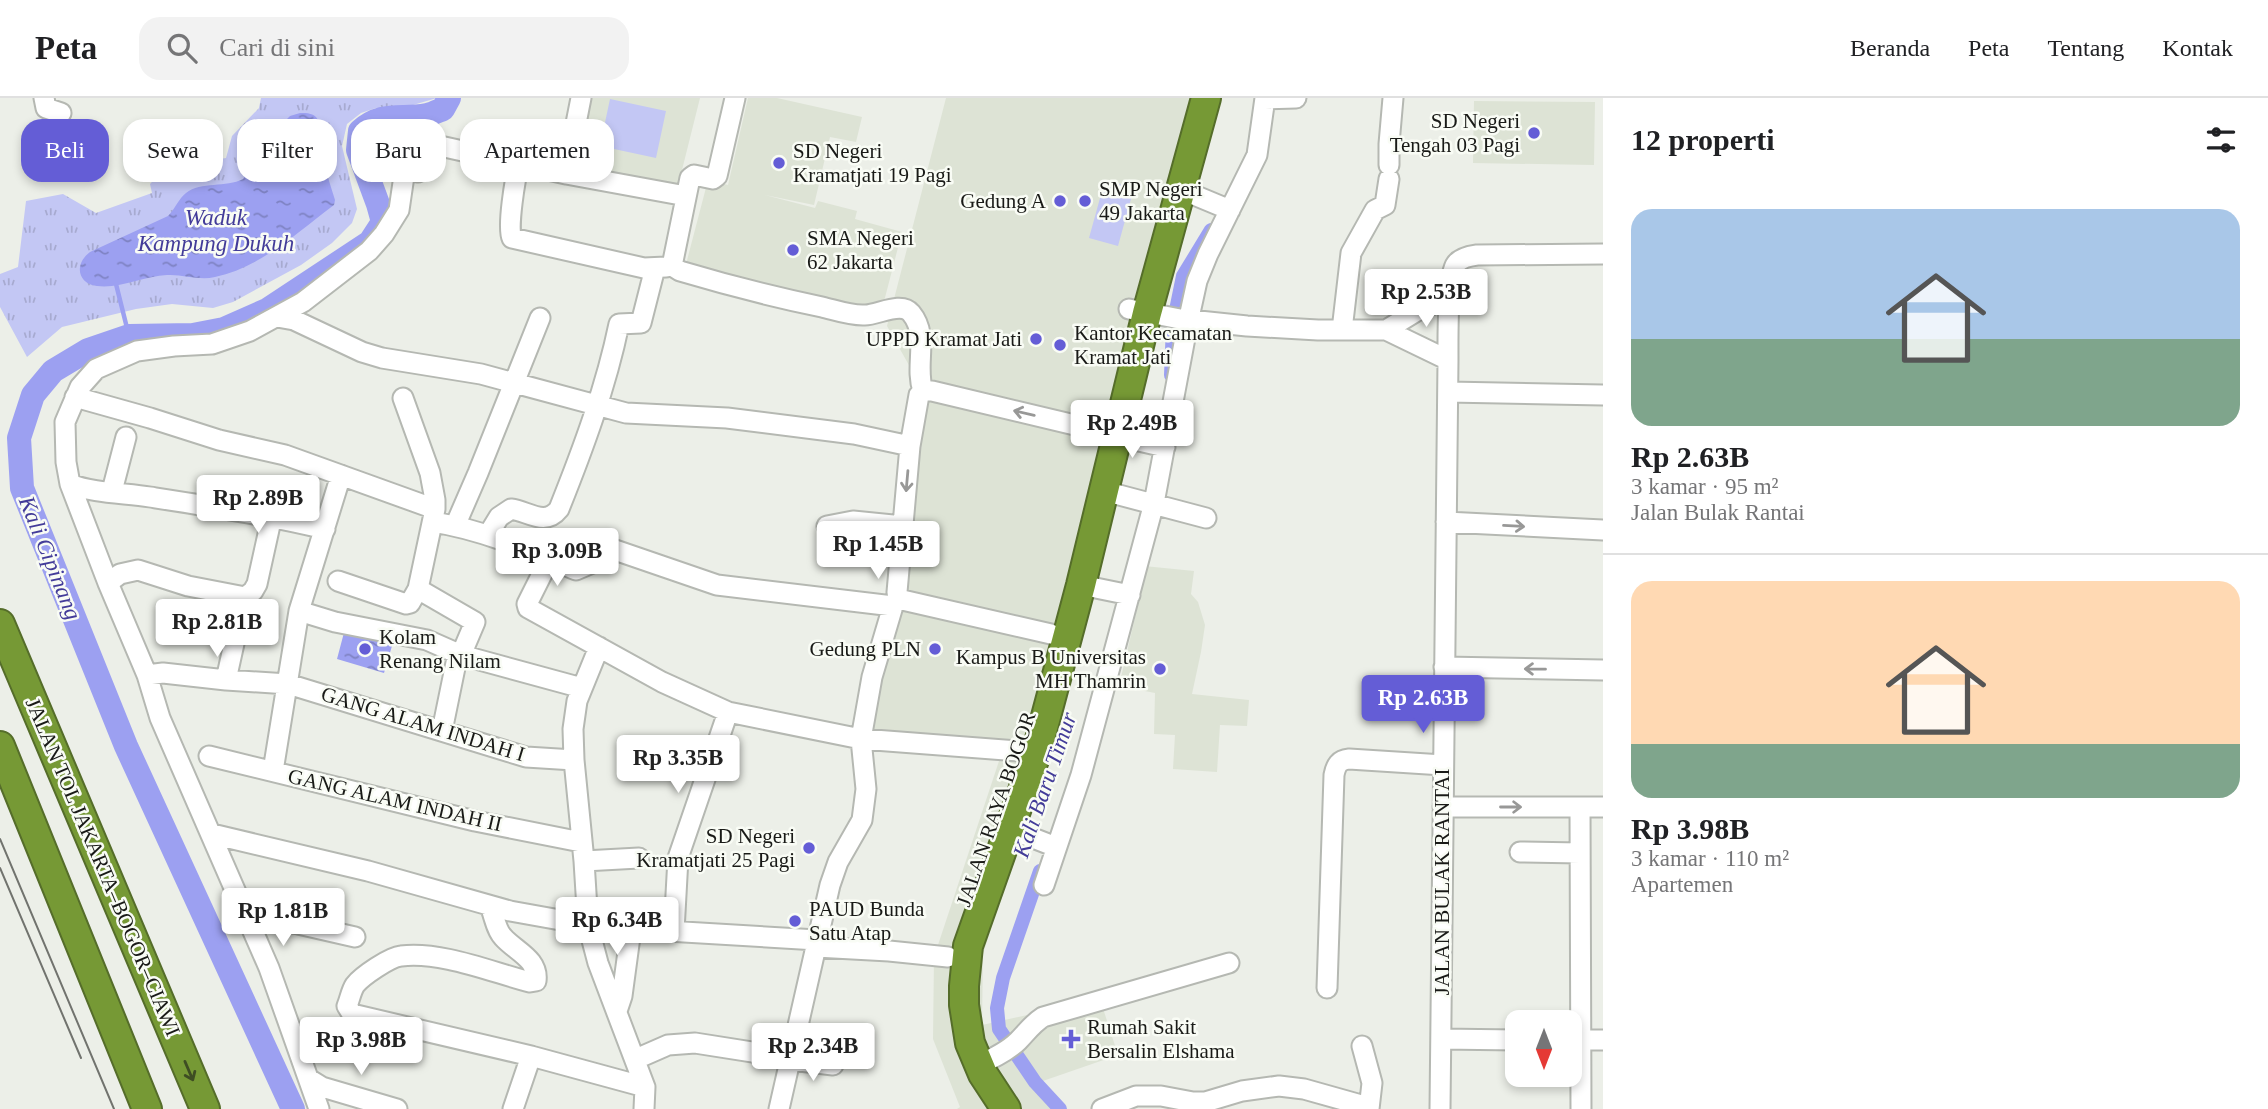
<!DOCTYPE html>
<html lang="id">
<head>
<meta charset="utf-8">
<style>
  body { margin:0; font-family:Georgia,serif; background:#f2f2f2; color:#202124; height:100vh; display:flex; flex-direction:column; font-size:26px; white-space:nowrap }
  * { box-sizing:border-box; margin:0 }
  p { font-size:23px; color:#757577 }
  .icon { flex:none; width:38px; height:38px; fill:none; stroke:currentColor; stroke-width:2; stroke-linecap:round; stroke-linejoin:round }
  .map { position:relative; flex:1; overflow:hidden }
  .drawer { display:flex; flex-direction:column; background:#fff; width:665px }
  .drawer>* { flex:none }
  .banner { position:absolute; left:21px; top:21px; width:665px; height:63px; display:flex; gap:14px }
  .needle { width:46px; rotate:180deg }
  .controls { position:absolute; left:1505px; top:912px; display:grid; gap:14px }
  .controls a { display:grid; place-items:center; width:77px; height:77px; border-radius:14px; background:#fff; box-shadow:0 4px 10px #0003; font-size:35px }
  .price { position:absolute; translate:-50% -60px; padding:0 16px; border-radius:7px; background:#fff; color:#222; font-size:23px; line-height:46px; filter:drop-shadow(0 2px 4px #0008) }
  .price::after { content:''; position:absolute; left:50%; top:42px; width:21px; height:16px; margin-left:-10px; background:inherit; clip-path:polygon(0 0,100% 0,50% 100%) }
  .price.active { background:#645dd6; color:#fff }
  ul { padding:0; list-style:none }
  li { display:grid; align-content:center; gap:14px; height:371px; padding:0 28px }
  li+li { border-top:2px solid #e0e0e0 }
  li span { display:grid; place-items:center; height:217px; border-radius:21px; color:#555 }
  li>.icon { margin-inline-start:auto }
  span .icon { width:126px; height:126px; fill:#fffc; stroke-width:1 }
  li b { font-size:30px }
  h2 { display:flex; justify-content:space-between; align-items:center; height:84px; padding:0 28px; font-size:30px }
  .pill { padding:0 24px; border-radius:21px; background:#fff; box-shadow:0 4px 10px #0003; font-size:24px; line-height:63px }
  .pill.active { background:#645dd6; color:#fff }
  header { display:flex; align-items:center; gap:42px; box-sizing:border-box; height:98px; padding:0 35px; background:#fff; border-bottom:2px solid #e0e0e0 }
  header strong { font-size:33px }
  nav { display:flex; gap:38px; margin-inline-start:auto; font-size:24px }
  .search { width:490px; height:63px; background:#f2f2f2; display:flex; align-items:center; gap:18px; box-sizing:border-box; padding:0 24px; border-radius:21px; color:#757577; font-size:26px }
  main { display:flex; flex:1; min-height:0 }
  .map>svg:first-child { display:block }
  .built { fill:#dde3d5 }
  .grass { fill:url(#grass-tufts) }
  .pitch { fill:#c3c7f4 }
  .water { fill:url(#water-ripples) }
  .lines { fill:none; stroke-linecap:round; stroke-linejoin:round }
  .stream { stroke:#9ca0f1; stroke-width:4.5 }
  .canal { stroke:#9ca0f1; stroke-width:14 }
  .river { stroke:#9ca0f1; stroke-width:24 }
  .minor-casing { stroke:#b5b8b2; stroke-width:23 }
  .highway-casing { stroke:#556d2a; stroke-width:32 }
  .minor { stroke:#fff; stroke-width:19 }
  .highway { stroke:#769935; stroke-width:28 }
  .tram { stroke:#71736e; stroke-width:2 }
  .oneway { stroke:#989897 }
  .oneway2 { stroke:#3e4d23 }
  .poi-dot { fill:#645dd6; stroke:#f9fcf5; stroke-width:2.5 }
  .labels { text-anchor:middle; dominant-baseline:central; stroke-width:5; stroke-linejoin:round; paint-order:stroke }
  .poi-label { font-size:21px; fill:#191a17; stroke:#f9fcf5; text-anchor:start }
  .street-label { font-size:21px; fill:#191a17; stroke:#f9fcf5 }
  .water-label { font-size:23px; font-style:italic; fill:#433c99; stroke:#f9fcf5 }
</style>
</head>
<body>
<header>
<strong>Peta</strong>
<div class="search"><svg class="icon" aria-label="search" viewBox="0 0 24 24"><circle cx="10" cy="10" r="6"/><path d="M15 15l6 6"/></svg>Cari di sini</div>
<nav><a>Beranda</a><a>Peta</a><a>Tentang</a><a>Kontak</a></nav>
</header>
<main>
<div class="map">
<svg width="1603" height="1011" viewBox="0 0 1603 1011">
  <defs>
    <pattern id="grass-tufts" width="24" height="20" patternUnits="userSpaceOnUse" patternTransform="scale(1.75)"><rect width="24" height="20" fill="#c3c7f4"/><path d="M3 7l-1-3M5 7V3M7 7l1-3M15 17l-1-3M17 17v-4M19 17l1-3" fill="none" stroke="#a7aad0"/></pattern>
    <pattern id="water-ripples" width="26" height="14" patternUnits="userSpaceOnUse" patternTransform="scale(1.75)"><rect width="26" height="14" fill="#9ca0f1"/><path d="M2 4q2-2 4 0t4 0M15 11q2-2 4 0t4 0" fill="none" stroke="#7e82c2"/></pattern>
  </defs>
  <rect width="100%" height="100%" fill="#ecefe8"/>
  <!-- built -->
  <path class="built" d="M583 0H700L677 92 569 69Z
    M748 0H777L862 19 856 44 830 39 814 107 765 97 815 110 818 103 857 113 855 121 902 134 880 219 685 170 708 82 728 87Z
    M946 0H1213L1178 129 1074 571 983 856 982 927 1100 901 1118 957 1040 984 1063 1011H957L960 1009 933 941 934 859 1000 660 861 639 890 497 915 278 887 228Z
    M1474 3 1595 4 1594 67 1473 65Z
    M1144 468 1194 473 1191 496 1198 504 1205 527 1201 554 1192 596 1249 602 1247 628 1220 627 1217 674 1173 671 1175 637 1154 636 1155 595 1119 588 1141 494Z"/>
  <!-- grass -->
  <path class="grass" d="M261 0H437L406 9 376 10 361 15 347 26 342 48 357 111 352 125 332 145 301 167 233 204 213 210 172 206 136 211 62 229 27 259 0 209V176L18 169 26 103 63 96 96 115 152 95 150 86 175 60 201 64 226 60 232 38 259 10Z"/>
  <!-- pitch -->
  <path class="pitch" d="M610 1 666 13 656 60 600 48Z
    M1105 82 1134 90 1118 148 1089 140Z"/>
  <!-- water -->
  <path class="water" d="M300 15C307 15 315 15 318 22L319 51 335 102 334 107C298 134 261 169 215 179 199 183 183 176 167 177 144 178 120 191 97 188 76 185 75 165 90 154L168 118C175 111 179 100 186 95 201 83 226 90 243 81L276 32 290 18Z
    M346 527 394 541 384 575 337 561Z"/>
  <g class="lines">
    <!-- stream -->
    <path class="stream" d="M116 186 129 238"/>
    <!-- canal -->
    <path class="canal" d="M1171 277 1173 227 1183 178 1211 132
      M1040 773 1003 880 997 910 999 931 1035 984 1060 1011"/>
    <!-- river -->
    <path class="river" d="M293 1011 126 648 22 390 19 340 33 297 53 273 88 252 129 238 193 237 224 231 267 212 370 144 383 124 378 106 358 52 360 33C383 13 400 22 427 17 432 16 438 13 443 11L449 0"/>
    <defs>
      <path id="minor" d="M44 0 46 10 61 15
        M581 0 566 76 686 98
        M735 0 717 78 713 81 694 77 690 80 672 168 680 173C727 187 774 199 822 209 835 212 851 218 865 217 878 217 901 203 911 215 930 238 914 267 923 293
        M1265 1 1296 0
        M519 67C515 80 507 130 512 140L644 170 666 169
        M1389 67V46L1393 0
        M1182 92 1230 112
        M1129 211 1180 221 1247 228 1318 232H1386L1448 262
        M277 219 294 222 362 254 382 260 481 276 626 315 727 320 854 336 910 348
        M1342 232 1351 155 1375 112 1385 107 1389 81
        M1386 232 1417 213 1450 199
        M923 293H932L1100 333
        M1448 294 1603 297
        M75 299 150 320 219 342 285 357 435 411 418 491 410 505 406 506 338 483
        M403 300 430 375 435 402V411
        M1117 338 1165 349
        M70 386C93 395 124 395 150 399 208 408 267 417 325 431
        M112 393 126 339
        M1104 393 1206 420
        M433 424C484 432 529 452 576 472L604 460 615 452 717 487 893 508
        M1446 424 1603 432
        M455 428 478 375 540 220
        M827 428 853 423 903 428
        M488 437 499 419 511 411C528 413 545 429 559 411 583 351 606 289 619 226L641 225 655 170
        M550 460 527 506 528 510 662 584 728 614 861 641 1019 653
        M108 485 120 476 138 472 188 488 240 498 244 500 226 582
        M1081 487 1130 497
        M418 491 475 524 461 557
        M244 500 253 493 257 486 272 418
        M898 501 1051 536
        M299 513 335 524 427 542 461 557 582 590
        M599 549 577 603 573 631 574 662 584 763 588 827 598 865 645 989 644 1011
        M1444 569 1603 572
        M147 577 163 575 226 582 288 586 526 659 574 662
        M442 633 458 555
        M209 658 475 723 581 744
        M273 673 299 513 341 377
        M1443 709H1603
        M1580 709 1581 1011
        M1010 731 1056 749
        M212 736 368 773 510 813 588 827
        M1520 754 1580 755
        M584 763 639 760
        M1044 787 1081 677 1154 405 1188 224 1197 183 1208 156 1257 57 1265 0
        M490 808C494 817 496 832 503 839 515 853 539 861 536 883L530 884C491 874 441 853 401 858 390 859 362 878 355 887 351 893 350 901 347 908L352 916 531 958 645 989
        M588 809 667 833 817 842
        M247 818 298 826 355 839
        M674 833 678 760 728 614
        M816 849 889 853 948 859
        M1327 890 1334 677C1336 667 1339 662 1349 661L1443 667
        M617 913 622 898 632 824
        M1441 941 1517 942
        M1571 942H1603
        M1362 948 1372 985 1369 1011
        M636 961 668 947 695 945 791 960
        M791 962 833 967
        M978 967C992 961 1007 954 1018 943 1027 934 1032 926 1043 919L1229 865
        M309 981 322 989 397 1011
        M319 1011 269 870 160 620 147 577 108 485 70 386 66 364 65 324 80 289 96 271 137 253 174 248 212 246 250 233 303 204 369 153 384 136 399 112 405 71 418 74 429 47 440 48 566 76
        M513 1011 531 958
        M779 1011 830 787 838 764 862 722 866 691 861 641 872 579 893 508 898 501 897 494 910 348 919 297 923 293
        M1102 1011 1136 998H1161L1193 1004H1205L1242 993 1279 988 1304 991 1368 1009
        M1440 1011 1448 262C1448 245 1447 177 1456 166 1460 160 1470 158 1477 157L1603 156"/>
      <path id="highway" d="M0 526 205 1011
        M0 648 147 1011
        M1006 1011 983 976 970 945 964 907V888L968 848 1036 656 1081 487 1147 215 1206 0"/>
    </defs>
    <!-- minor casing -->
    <use href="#minor" class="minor-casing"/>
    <!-- highway casing -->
    <use href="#highway" class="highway-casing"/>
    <!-- minor -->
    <use href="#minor" class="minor"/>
    <!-- highway -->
    <use href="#highway" class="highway"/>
    <!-- tram -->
    <path class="tram" d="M0 741 114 1011
      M0 770 81 960"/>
  </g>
  <!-- one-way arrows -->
  <defs><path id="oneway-shaft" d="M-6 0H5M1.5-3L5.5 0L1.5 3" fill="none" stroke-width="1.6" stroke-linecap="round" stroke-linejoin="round" transform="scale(1.75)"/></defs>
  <g class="oneway">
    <use href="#oneway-shaft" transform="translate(1024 315) rotate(-167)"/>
    <use href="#oneway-shaft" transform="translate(907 383) rotate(95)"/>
    <use href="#oneway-shaft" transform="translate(1514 428) rotate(3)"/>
    <use href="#oneway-shaft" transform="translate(1535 571) rotate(-179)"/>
    <use href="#oneway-shaft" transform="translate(1511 709)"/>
  </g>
  <use class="oneway2" href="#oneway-shaft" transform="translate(189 973) rotate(67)"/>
  <!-- markers -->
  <g class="poi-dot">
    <circle cx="1534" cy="35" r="7"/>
    <circle cx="779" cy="65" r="7"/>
    <circle cx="1060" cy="103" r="7"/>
    <circle cx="1085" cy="103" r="7"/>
    <circle cx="793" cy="152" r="7"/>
    <circle cx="1036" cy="241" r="7"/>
    <circle cx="1060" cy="247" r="7"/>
    <circle cx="365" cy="551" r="7"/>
    <circle cx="935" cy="551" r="7"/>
    <circle cx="1160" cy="571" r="7"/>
    <circle cx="809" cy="750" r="7"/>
    <circle cx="795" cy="823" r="7"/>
    <path d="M1067.5 930.5h7v7h7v7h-7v7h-7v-7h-7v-7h7z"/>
  </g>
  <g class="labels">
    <!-- poi labels -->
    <g class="poi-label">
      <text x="1520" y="23" text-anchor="end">SD Negeri<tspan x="1520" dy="24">Tengah 03 Pagi</tspan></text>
      <text x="793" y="53">SD Negeri<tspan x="793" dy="24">Kramatjati 19 Pagi</tspan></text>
      <text x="1099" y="91">SMP Negeri<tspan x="1099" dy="24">49 Jakarta</tspan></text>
      <text x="1046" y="103" text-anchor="end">Gedung A</text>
      <text x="807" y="140">SMA Negeri<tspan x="807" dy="24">62 Jakarta</tspan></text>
      <text x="1074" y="235">Kantor Kecamatan<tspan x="1074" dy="24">Kramat Jati</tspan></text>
      <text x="1022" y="241" text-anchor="end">UPPD Kramat Jati</text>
      <text x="379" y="539">Kolam<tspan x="379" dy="24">Renang Nilam</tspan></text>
      <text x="921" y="551" text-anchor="end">Gedung PLN</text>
      <text x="1146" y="559" text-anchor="end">Kampus B Universitas<tspan x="1146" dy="24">MH Thamrin</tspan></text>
      <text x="795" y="738" text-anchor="end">SD Negeri<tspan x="795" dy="24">Kramatjati 25 Pagi</tspan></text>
      <text x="809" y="811">PAUD Bunda<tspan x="809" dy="24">Satu Atap</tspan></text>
      <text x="1087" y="929">Rumah Sakit<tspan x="1087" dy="24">Bersalin Elshama</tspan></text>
    </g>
    <!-- street labels -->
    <g class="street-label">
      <text transform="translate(423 626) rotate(17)">GANG ALAM INDAH I</text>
      <text transform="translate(395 702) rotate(13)">GANG ALAM INDAH II</text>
      <text transform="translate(996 711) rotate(-71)">JALAN RAYA BOGOR</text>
      <text transform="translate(103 769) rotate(67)">JALAN TOL JAKARTA–BOGOR–CIAWI</text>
      <text transform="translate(1442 784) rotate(-90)">JALAN BULAK RANTAI</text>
    </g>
    <!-- water labels -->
    <g class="water-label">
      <text x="216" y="119">Waduk<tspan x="216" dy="26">Kampung Dukuh</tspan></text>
      <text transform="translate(50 460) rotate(68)">Kali Cipinang</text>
      <text transform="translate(1045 687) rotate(-71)">Kali Baru Timur</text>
    </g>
  </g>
</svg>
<div class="controls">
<a><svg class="needle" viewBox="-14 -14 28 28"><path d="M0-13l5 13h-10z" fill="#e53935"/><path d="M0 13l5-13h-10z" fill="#757577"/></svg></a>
</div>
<b class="price" style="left:1426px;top:231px">Rp 2.53B</b>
<b class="price" style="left:1132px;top:362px">Rp 2.49B</b>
<b class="price" style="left:258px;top:437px">Rp 2.89B</b>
<b class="price" style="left:878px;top:483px">Rp 1.45B</b>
<b class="price" style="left:557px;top:490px">Rp 3.09B</b>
<b class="price" style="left:217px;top:561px">Rp 2.81B</b>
<b class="price active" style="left:1423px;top:637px">Rp 2.63B</b>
<b class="price" style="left:678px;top:697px">Rp 3.35B</b>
<b class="price" style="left:283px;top:850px">Rp 1.81B</b>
<b class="price" style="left:617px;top:859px">Rp 6.34B</b>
<b class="price" style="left:361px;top:979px">Rp 3.98B</b>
<b class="price" style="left:813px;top:985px">Rp 2.34B</b>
<div class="banner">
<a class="pill active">Beli</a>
<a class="pill">Sewa</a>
<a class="pill">Filter</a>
<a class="pill">Baru</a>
<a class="pill">Apartemen</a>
</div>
</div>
<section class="drawer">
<h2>12 properti<svg class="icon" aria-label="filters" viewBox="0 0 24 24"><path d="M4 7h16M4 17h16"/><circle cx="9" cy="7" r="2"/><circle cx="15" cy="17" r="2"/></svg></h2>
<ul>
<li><span style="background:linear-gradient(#a9c7e8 60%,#7fa58c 0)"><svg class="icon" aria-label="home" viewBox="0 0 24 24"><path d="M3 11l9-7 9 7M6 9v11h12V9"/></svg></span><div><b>Rp 2.63B</b><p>3 kamar · 95 m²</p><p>Jalan Bulak Rantai</p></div></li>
<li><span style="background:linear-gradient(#ffd9b3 75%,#7fa58c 0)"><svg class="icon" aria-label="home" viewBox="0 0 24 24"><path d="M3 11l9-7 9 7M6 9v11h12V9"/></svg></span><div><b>Rp 3.98B</b><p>3 kamar · 110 m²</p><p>Apartemen</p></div></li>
</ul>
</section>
</main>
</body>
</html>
